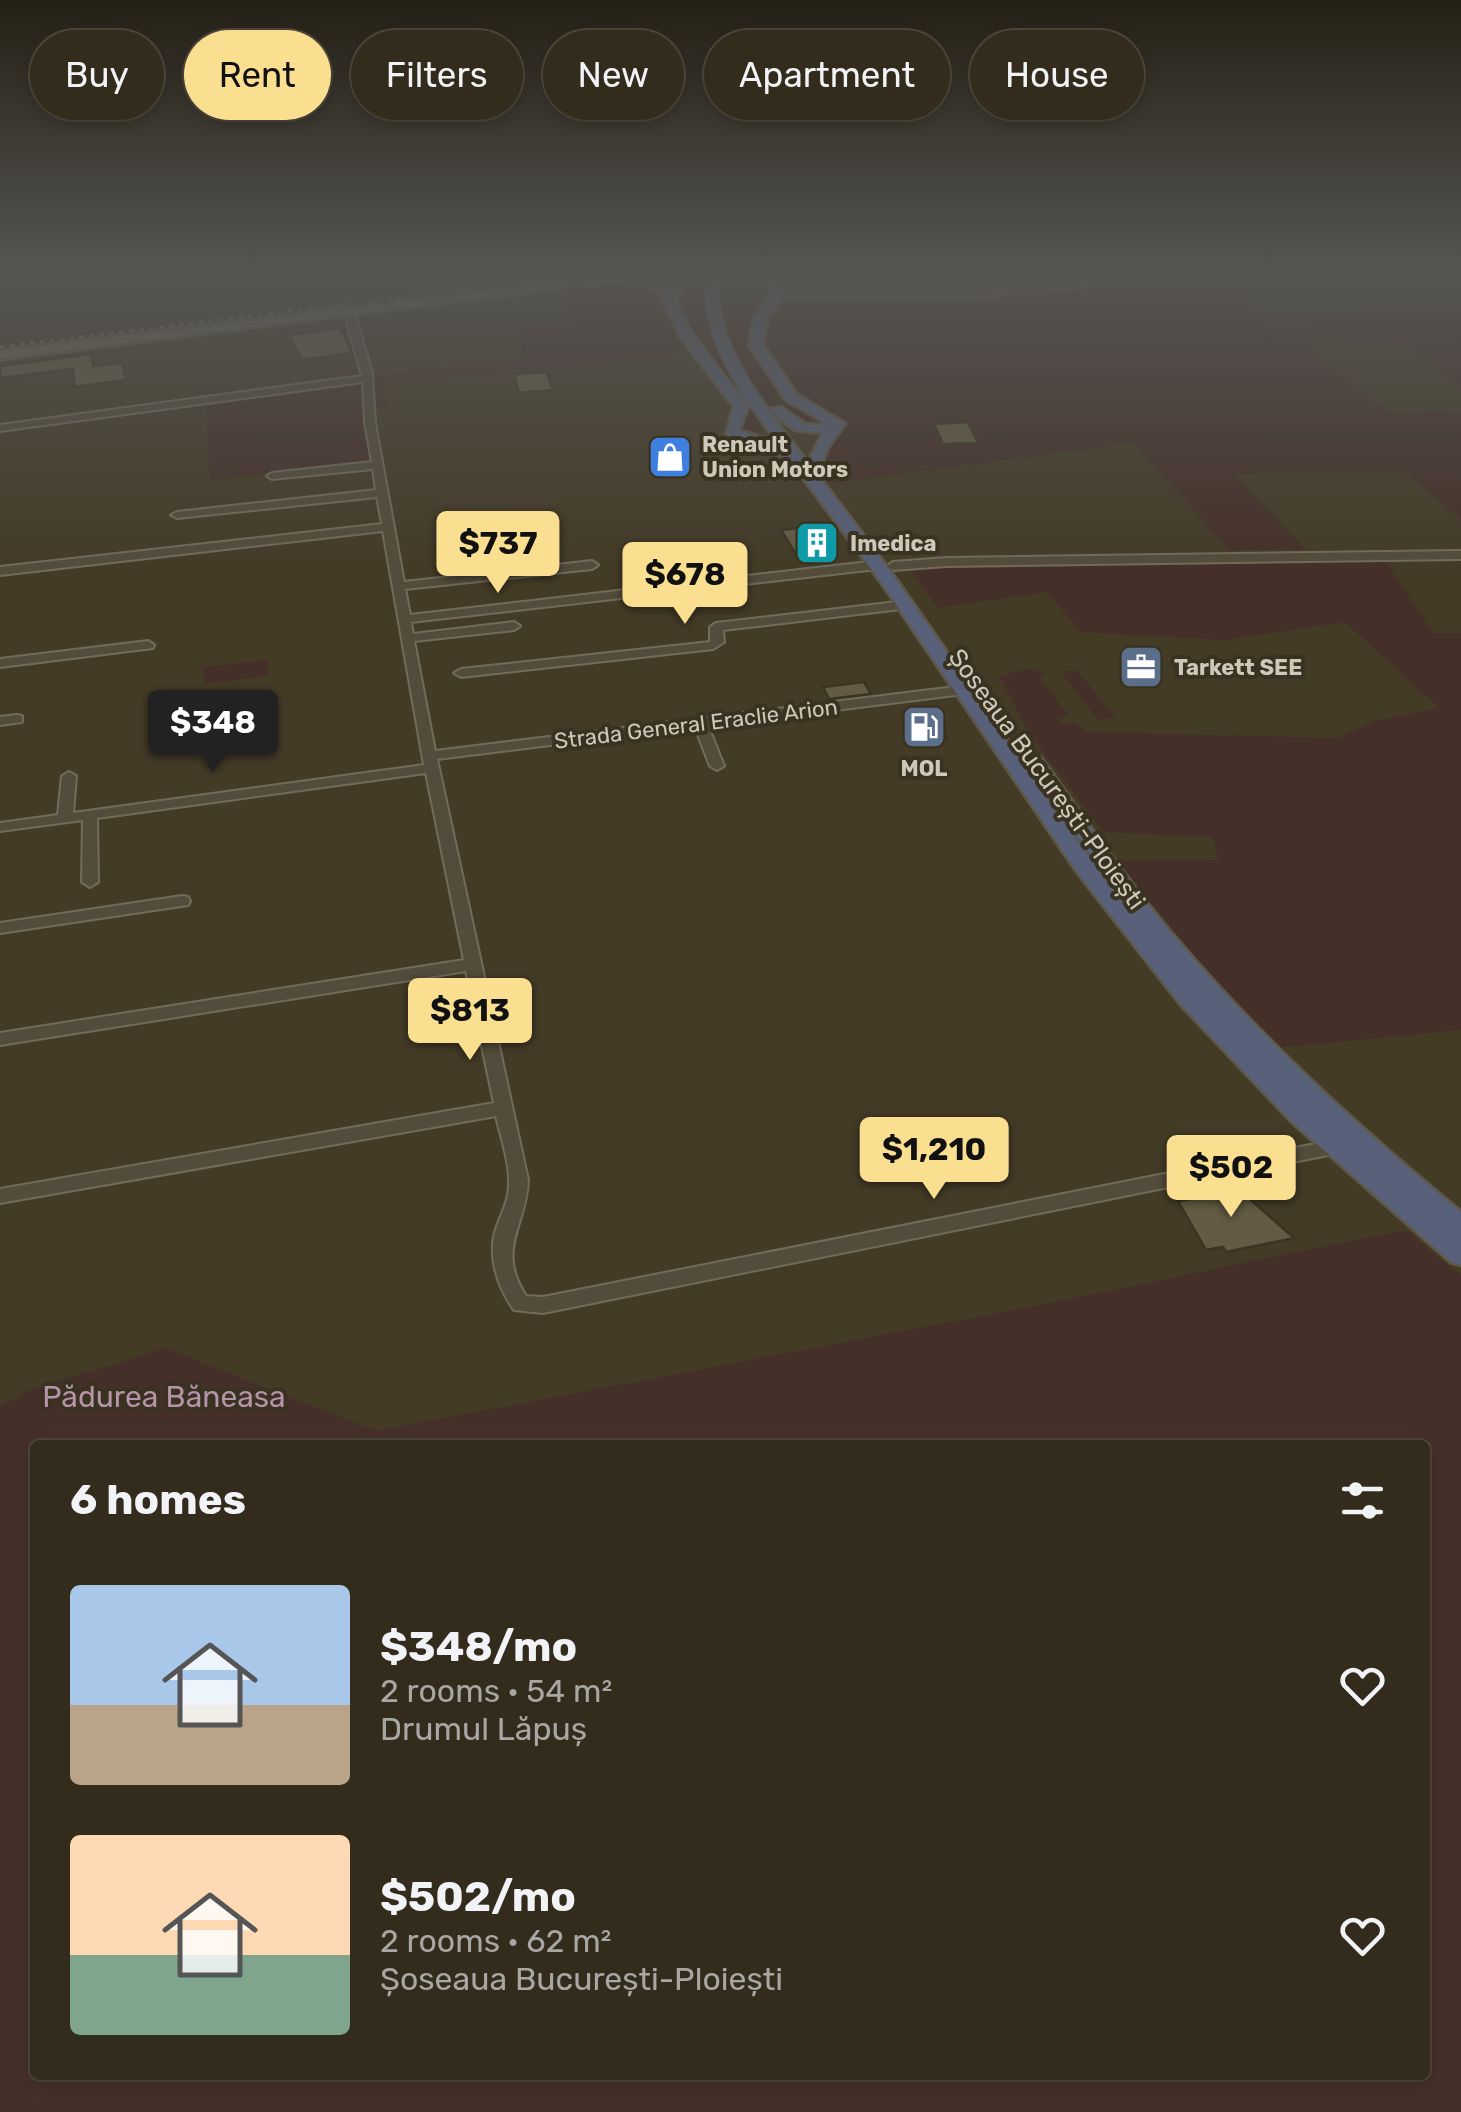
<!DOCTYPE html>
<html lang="en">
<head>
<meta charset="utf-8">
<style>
  body { margin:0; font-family:Rubik,sans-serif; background:#3e382a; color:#f1f3f6; height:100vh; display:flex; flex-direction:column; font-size:38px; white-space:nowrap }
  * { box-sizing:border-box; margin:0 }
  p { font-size:32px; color:#a9a7a4 }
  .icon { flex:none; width:55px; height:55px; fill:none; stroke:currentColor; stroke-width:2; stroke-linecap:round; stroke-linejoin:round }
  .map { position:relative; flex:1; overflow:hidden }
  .details { position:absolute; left:30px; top:1440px; width:1400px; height:640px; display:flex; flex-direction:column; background:#332c1d; border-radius:10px; box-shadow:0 5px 15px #0003,0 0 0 2px #4e483b }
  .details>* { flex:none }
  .guide { position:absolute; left:30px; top:30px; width:1402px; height:90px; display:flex; gap:20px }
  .price { position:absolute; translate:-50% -85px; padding:0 22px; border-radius:10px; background:#fadf91; color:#111; font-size:32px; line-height:65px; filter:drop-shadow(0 2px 5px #0008) }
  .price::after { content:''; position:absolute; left:50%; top:60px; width:30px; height:22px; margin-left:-15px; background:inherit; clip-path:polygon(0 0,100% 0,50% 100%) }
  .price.selected { background:#222; color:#fff }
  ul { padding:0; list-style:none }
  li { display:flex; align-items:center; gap:30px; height:250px; padding:0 40px }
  li span { display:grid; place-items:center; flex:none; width:280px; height:200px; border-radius:10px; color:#555 }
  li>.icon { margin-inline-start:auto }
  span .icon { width:120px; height:120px; fill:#fffc; stroke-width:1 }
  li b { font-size:42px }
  h2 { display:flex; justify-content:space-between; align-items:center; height:120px; padding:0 40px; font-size:42px }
  .tag { padding:0 35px; border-radius:45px; background:#332c1d; box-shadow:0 5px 15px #0003,0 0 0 2px #4e483b; font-size:35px; line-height:90px }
  .tag.selected { background:#fadf91; color:#111 }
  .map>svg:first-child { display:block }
  .green { fill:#453029; fill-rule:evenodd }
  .building { fill:#635b43; stroke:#3b3422; stroke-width:2.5 }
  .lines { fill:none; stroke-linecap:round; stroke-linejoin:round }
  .minor-casing { stroke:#716b5a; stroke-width:4 }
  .major-casing { stroke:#605948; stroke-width:6 }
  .highway-casing { stroke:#5e5846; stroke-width:5 }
  .minor { fill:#534c3b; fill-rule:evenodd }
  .major { fill:#736c59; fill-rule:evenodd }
  .highway { fill:#586179; fill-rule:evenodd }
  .rail { stroke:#7a725d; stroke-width:2.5; stroke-dasharray:5 5; stroke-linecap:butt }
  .highway-bridge-casing { stroke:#5e5846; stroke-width:16; stroke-linecap:butt }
  .highway-bridge { stroke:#586179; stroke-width:14 }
  .labels { text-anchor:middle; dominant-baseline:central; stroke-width:8; stroke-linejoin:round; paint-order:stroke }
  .far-poi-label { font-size:22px; font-weight:bold; fill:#cdc8b9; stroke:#393220; text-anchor:start }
  .far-street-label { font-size:22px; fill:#cdc8b9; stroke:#393220 }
  .street-label { font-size:25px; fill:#cdc8b9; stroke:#393220 }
  .near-park-label { font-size:30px; fill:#b693aa; stroke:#393220 }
</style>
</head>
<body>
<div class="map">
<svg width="1461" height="2112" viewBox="0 0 1461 2112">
  <rect width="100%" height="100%" fill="#443b27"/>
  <!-- green -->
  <path class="green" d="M710 272 709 305 762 412 761 432 737 434 741 414 701 354 384 383 387 408 369 409 377 462 210 480 206 394 525 358 517 328 577 322 558 287 618 280 649 282 671 299 675 286Z
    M1210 273 1271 322 1360 318 1352 311H1461V390L1411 344 1349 348 1335 336 1297 339 1390 414 1461 411V520L1406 472 1234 474 1305 549 1230 550 1133 443 832 483 816 462 837 430C829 430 819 432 812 430 765 417 728 350 722 304V301L768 299 772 294 969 295Z
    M1383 558 1433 633H1461V1030L1264 1049 1105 861 1219 860 1212 837 1103 832 1028 731 999 676 1027 669 1045 673 1039 677 1069 716 1058 719 1062 724 1076 722 1085 732 1338 738 1376 720 1439 708 1345 622 1224 640 1081 632 1047 592 938 608 909 568Z
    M267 660 268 676 204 684V667Z
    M1077 670 1115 717 1098 720 1061 672Z
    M1406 1230 1461 1276V2112H0V1407L27 1391 166 1348 376 1431 1019 1309ZM35 1445H1425V2075H35Z"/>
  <!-- building -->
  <path class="building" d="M847 270H935L936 278 863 285Z
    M340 328 352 353 302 360 289 335Z
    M91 354 93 366 122 363 126 380 75 387 73 369 0 378V366Z
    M547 372 553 390 519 393 514 374Z
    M968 422 978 443 943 444 934 424Z
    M807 527 823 553 797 556 781 530Z
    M864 682 871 694 829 699 823 687Z
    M929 710 947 739 920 743 902 714Z
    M1234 1185 1294 1238 1226 1252 1223 1247 1206 1250 1178 1201 1195 1198 1192 1193Z"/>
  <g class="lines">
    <defs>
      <path id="minor" d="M1214 270H1250L969 298 776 297 772 294 776 291 969 292Z
        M349 309 354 312 372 373 375 423 404 582 592 561 598 565 592 569 405 589 410 615 877 561 883 565 877 569 411 622 413 634 514 622 520 626 514 630 414 641 435 751 963 686 970 690 963 694 708 726 724 766 717 770 710 766 695 727 437 759 528 1180C527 1225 495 1248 526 1296L543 1297 1336 1140 1343 1142 1345 1147 1343 1152 543 1313 514 1310C498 1288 487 1256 496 1229 501 1214 509 1201 509 1185 510 1163 501 1138 496 1116L0 1203V1189L494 1103 466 971 0 1045V1033L464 960 426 773 97 818 98 882 90 887 82 882 83 820 0 831V823L58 815 62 776 69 772 76 776 73 813 424 765 383 531 0 575V567L382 524 377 497 177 518 171 515 177 512 376 490 373 469 272 479 267 476 272 473 372 462 365 423 363 382 0 431V425L362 376 344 312Z
        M1461 551V559L946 566 893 570 887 566 893 562 946 558Z
        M905 601 909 602V608L723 630 724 642 713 649 461 677 454 673 461 669 710 642V627L716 623Z
        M148 641 154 645 153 648 0 667V659Z
        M17 715 22 716V722L0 725V717Z
        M182 896 188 897 190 901 188 905 0 933V923Z"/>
      <path id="major" d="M667 270H702L0 359V351Z"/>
      <path id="highway" d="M707 270H730L686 283 676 302 693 335 748 407 739 430 778 443 749 403 761 400C804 460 852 517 895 578 973 688 1046 802 1129 910L1024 762 1027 758H1041C1083 816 1123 875 1169 930 1256 1034 1357 1126 1461 1212V1265L1451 1262 1291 1121 1181 1005 1077 872 881 582 789 459 726 434 734 407 680 336 658 290 612 280C629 272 656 277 670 289L677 277Z
        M740 270H763L781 279 787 270H799L767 320 763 345 796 394 845 424 828 447 821 465 808 462 823 433 795 430 769 410 781 407 805 424 822 425 823 421 786 400 749 345 753 320 775 288 767 279Z"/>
    </defs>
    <!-- minor casing -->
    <use href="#minor" class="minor-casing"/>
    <!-- major casing -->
    <use href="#major" class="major-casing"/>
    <!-- highway casing -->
    <use href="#highway" class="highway-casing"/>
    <!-- minor -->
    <use href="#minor" class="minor"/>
    <!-- major -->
    <use href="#major" class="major"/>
    <!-- highway -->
    <use href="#highway" class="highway"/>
    <!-- rail -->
    <path class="rail" d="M0 347 624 270"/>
    <defs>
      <path id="highway-bridge" d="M711 270C709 323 727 360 756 403"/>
    </defs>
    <!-- highway-bridge casing -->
    <use href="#highway-bridge" class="highway-bridge-casing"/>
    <!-- highway-bridge -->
    <use href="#highway-bridge" class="highway-bridge"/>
  </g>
  <!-- sky -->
  <linearGradient id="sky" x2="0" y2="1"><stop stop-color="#252015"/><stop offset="0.48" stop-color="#565552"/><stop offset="1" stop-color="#565552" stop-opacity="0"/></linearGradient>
  <rect width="1461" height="566" fill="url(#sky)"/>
  <!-- icons -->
  <defs>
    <symbol id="shop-square" viewBox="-11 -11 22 22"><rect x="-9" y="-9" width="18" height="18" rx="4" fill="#3f7fe0" stroke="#393220"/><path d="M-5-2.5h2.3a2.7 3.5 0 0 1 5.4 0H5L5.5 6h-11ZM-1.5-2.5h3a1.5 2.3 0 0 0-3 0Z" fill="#fff"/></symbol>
    <symbol id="building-square" viewBox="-11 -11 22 22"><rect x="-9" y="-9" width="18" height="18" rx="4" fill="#0f9aa8" stroke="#393220"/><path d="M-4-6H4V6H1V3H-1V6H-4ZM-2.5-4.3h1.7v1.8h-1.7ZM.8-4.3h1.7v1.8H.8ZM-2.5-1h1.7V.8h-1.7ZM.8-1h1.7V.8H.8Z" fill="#fff"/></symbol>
    <symbol id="office-square" viewBox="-11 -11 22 22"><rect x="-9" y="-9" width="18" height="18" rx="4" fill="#5c6f8a" stroke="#393220"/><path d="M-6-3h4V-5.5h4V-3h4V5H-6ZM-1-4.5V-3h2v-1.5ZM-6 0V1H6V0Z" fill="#fff"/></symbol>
    <symbol id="fuel-square" viewBox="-11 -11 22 22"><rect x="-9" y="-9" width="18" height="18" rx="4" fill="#5c6f8a" stroke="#393220"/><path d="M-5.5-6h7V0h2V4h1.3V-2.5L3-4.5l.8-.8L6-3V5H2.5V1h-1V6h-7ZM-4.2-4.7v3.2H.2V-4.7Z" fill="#fff"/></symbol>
  </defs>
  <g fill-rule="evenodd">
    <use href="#shop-square" x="645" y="432" width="50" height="50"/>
    <use href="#building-square" x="792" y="518" width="50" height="50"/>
    <use href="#office-square" x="1116" y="642" width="50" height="50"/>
    <use href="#fuel-square" x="899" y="702" width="50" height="50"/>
  </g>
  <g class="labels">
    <!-- far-poi labels -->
    <g class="far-poi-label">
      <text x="702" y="444">Renault<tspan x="702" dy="25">Union Motors</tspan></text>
      <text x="850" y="543">Imedica</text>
      <text x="1174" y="667">Tarkett SEE</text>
      <text x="924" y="768" text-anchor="middle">MOL</text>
    </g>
    <!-- far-street labels -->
    <g class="far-street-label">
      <text transform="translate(696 724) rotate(-7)">Strada General Eraclie Arion</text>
    </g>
    <!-- street labels -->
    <g class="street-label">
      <text transform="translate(1047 779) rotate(54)">Șoseaua București-Ploiești</text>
    </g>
    <!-- near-park labels -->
    <g class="near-park-label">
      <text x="164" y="1397">Pădurea Băneasa</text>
    </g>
  </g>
</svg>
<b class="price" style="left:498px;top:596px">$737</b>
<b class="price" style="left:685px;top:627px">$678</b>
<b class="price selected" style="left:213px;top:775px">$348</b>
<b class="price" style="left:470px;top:1063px">$813</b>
<b class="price" style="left:934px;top:1202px">$1,210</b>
<b class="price" style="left:1231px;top:1220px">$502</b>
<div class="guide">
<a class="tag">Buy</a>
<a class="tag selected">Rent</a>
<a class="tag">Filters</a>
<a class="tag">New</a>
<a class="tag">Apartment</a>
<a class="tag">House</a>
</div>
<section class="details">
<h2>6 homes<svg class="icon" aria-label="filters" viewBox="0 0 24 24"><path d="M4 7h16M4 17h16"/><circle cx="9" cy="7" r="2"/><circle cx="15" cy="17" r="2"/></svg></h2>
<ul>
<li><span style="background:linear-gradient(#a9c7e8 60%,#b9a48a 0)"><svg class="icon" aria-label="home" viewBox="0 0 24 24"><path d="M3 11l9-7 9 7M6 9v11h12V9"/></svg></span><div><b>$348/mo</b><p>2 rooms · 54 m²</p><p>Drumul Lăpuș</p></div><svg class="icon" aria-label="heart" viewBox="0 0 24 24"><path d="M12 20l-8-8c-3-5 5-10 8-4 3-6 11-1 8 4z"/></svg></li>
<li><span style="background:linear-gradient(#ffd9b3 60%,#7fa58c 0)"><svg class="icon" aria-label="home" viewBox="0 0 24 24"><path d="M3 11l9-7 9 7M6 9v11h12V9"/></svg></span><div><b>$502/mo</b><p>2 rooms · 62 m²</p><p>Șoseaua București-Ploiești</p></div><svg class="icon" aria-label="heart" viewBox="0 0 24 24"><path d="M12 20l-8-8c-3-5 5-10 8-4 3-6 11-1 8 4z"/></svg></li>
</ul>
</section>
</div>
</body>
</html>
